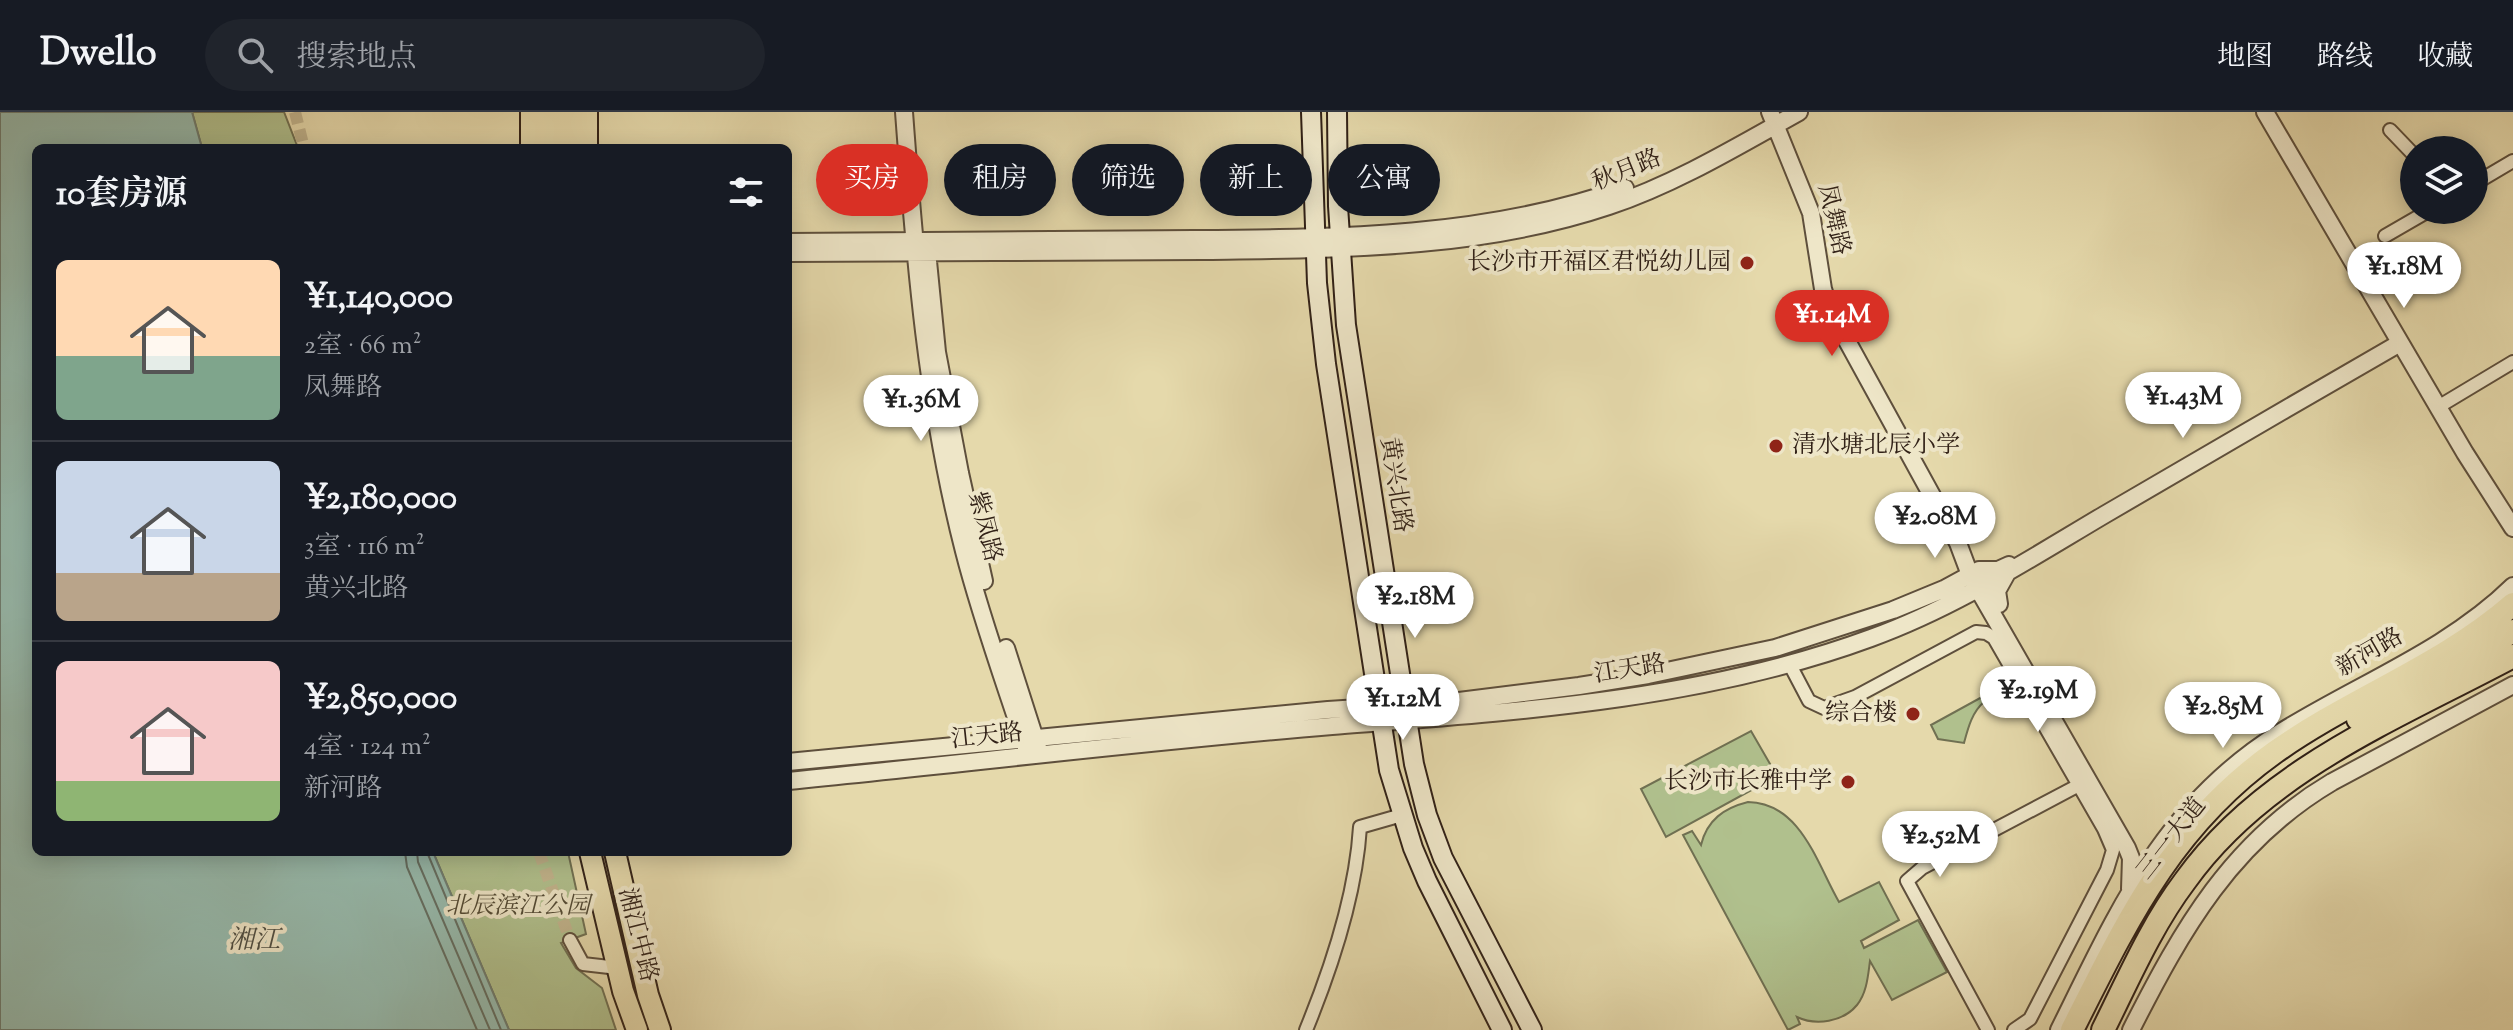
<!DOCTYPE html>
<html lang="zh">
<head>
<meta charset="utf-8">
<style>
  body { margin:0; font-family:"Sorts Mill Goudy","Noto Serif SC",serif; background:#20242c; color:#f1f3f6; height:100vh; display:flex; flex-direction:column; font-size:30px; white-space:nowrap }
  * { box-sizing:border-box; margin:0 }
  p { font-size:26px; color:#9ea1a6 }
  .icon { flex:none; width:44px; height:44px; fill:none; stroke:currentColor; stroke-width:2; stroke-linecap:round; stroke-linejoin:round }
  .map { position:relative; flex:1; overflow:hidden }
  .sheet { position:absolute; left:32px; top:32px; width:760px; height:712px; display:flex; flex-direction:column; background:#171b24; border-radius:12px; box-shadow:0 4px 20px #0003 }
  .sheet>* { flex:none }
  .top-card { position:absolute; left:816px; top:32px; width:760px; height:72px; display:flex; gap:16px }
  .fabs { position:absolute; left:2400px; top:24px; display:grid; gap:16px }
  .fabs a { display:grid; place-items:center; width:88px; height:88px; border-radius:50%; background:#171b24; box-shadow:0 4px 20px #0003; font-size:40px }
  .price { position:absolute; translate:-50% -68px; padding:0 18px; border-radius:28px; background:#fff; color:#222; font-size:26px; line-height:52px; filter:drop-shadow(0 2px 4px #0008) }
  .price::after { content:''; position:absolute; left:50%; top:48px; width:24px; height:18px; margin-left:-12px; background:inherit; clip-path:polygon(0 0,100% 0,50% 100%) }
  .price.selected { background:#d93025; color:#fff }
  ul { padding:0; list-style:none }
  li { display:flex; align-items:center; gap:24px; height:200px; padding:0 24px }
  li+li { border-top:2px solid #363941 }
  li span { display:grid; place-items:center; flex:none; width:224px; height:160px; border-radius:12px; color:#555 }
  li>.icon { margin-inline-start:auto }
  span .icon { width:96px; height:96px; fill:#fffc; stroke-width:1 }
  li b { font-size:34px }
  h2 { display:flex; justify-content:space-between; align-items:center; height:96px; padding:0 24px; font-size:34px }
  .pill { padding:0 28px; border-radius:36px; background:#171b24; box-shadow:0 4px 20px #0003; font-size:28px; line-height:72px }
  .pill.selected { background:#d93025; color:#fff }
  header { display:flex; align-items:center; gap:48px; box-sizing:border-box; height:112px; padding:0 40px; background:#171b24; border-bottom:2px solid #363941 }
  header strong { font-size:38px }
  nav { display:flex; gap:44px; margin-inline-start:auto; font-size:28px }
  .search { width:560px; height:72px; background:#20242c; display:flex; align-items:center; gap:20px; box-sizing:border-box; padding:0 28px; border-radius:44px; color:#9ea1a6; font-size:30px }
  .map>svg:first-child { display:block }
  .green { fill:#b0c08d; stroke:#707052; stroke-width:2 }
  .water { fill:#96baad; stroke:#6e7d71; stroke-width:2 }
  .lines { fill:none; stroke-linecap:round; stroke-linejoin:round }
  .shore { stroke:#646e62; stroke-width:2 }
  .minor-tunnel { stroke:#c1b48d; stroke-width:12; stroke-dasharray:12 6; stroke-linecap:butt }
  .minor-casing { stroke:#5e4f3c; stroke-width:16 }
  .tertiary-casing { stroke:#5e4f3c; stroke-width:20 }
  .secondary-casing { stroke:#312117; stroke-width:22 }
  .primary-casing { stroke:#312117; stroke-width:24 }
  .trunk-casing { stroke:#312117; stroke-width:26 }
  .minor { stroke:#eee6c8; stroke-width:12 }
  .tertiary { stroke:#eee6c8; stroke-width:16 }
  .secondary { stroke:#eee6c8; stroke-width:18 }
  .primary { stroke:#e5d9ab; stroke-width:20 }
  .trunk { stroke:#e5d9ab; stroke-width:22 }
  .poi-dot { fill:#8f2418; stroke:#eee6c8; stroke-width:3 }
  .labels { text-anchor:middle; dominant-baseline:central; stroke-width:8; stroke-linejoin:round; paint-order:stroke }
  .street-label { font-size:24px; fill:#312117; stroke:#eee6c8 }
  .poi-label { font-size:24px; fill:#312117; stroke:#eee6c8; text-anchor:end }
  .park-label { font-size:24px; font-style:italic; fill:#514934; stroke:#eee6c8 }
  .water-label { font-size:26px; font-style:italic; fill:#4f4f44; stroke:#eee6c8 }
</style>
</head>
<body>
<header>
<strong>Dwello</strong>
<div class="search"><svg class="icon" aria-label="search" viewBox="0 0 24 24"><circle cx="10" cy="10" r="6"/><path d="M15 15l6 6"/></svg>搜索地点</div>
<nav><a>地图</a><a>路线</a><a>收藏</a></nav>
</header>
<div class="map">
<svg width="2513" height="918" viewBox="0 0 2513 918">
  <rect width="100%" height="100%" fill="#e5d9ab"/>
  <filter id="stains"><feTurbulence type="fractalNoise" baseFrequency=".0025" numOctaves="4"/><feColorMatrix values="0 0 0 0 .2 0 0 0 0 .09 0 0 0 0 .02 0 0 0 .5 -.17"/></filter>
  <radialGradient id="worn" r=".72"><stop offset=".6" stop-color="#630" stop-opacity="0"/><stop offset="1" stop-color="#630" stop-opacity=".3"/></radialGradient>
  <!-- green -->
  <path class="green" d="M192 0H284L298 36H202Z
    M1982 585 1984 590C1972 600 1968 616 1964 631L1938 627 1931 613Z
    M1751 619 1777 664 1666 725 1641 677Z
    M1748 690C1801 691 1817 752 1839 790L1879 770 1899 808 1861 829 1864 836 1918 808 1947 860 1892 888 1870 849C1868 863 1867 881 1857 893 1843 910 1816 914 1797 905L1800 912 1788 918 1683 723 1692 719 1701 733C1707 708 1724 696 1748 690Z
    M433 740H568L586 822 561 831 576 856 602 876 616 918H509Z"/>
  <!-- water -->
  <path class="water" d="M0 0H192L202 36H36V740H433L509 918H0Z"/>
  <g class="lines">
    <!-- shore -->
    <path class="shore" d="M405 740 407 755 477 918
      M417 740 418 750 490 918
      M427 740 501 918"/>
    <!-- minor-tunnel -->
    <path class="minor-tunnel" d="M295 0 304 36
      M539 740 570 828"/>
    <defs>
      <path id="minor" d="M2390 18 2414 43
        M2474 72 2513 49
        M2385 124 2430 98
        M2438 295 2513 250
        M1789 551 1809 589 1824 596 1855 585 1976 520 1986 521 1994 526 2104 717 2113 738 2107 758 2030 907 2014 918
        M570 828 583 852 618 856
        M1306 918C1331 857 1356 781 1360 715L1402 703
        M1988 918 1907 769 1922 756 2079 673"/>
      <path id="tertiary" d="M904 0C915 148 927 295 964 439 981 506 1005 571 1026 636
        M1770 0 1811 101 1823 177 1829 196 1958 431 1970 463 2127 736 2131 746 2130 777
        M2265 0 2465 341 2513 416
        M926 129 937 240 960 361 984 469
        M788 130C923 128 1059 129 1194 127 1339 126 1487 125 1625 76
        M788 141C926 140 1063 140 1201 139 1337 137 1478 138 1609 94 1675 72 1738 34 1799 0
        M1999 492 1997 479 2007 461
        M1006 536 1038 636
        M788 650 1328 598 1451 590 1579 574 1648 563 1775 536 1893 498 1944 477 1979 458H1998L2009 453
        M788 669C969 651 1151 629 1332 614 1511 600 1700 589 1871 526 1954 496 2028 448 2104 403 2203 345 2301 288 2400 231
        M2059 918C2118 799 2163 693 2281 620 2358 572 2448 538 2513 474
        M2131 918C2182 817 2232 729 2332 670L2513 573"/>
      <path id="secondary" d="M1311 0 1317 171 1326 252 1389 658 1413 736 1427 769 1502 918
        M1337 0 1338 94 1346 213 1414 652 1427 703 1443 746 1532 918"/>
      <path id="primary" d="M531 0V36
        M568 0V36
        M549 36V0
        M587 36V0
        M590 740 623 879 637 918
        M615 740 648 883 660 918"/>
      <path id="trunk" d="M2358 607 2459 553 2513 519
        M2072 918C2127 809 2171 714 2275 640 2351 586 2442 554 2513 492
        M2103 918C2128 868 2151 814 2185 769 2264 658 2397 606 2513 544"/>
    </defs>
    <!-- minor casing -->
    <use href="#minor" class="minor-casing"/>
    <!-- tertiary casing -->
    <use href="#tertiary" class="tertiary-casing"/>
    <!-- secondary casing -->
    <use href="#secondary" class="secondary-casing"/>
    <!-- primary casing -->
    <use href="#primary" class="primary-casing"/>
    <!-- trunk casing -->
    <use href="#trunk" class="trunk-casing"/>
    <!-- minor -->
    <use href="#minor" class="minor"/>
    <!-- tertiary -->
    <use href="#tertiary" class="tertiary"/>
    <!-- secondary -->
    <use href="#secondary" class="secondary"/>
    <!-- primary -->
    <use href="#primary" class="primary"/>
    <!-- trunk -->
    <use href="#trunk" class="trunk"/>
  </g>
  <!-- markers -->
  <g class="poi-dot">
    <circle cx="1747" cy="151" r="8"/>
    <circle cx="1776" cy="334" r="8"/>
    <circle cx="1913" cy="602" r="8"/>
    <circle cx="1848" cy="670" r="8"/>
  </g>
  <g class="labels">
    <!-- street labels -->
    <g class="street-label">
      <text transform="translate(1627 59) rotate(-22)">秋月路</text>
      <text transform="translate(1833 108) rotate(77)">凤舞路</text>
      <text transform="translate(1395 373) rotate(81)">黄兴北路</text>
      <text transform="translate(984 415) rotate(76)">紫凤路</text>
      <text transform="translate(2370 541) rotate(-30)">新河路</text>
      <text transform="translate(1630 558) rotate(-9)">江天路</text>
      <text transform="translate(987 625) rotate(-6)">江天路</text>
      <text transform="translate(2172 727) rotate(-52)">三一大道</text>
      <text transform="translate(637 823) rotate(76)">湘江中路</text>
    </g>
    <!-- poi labels -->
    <g class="poi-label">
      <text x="1731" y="151">长沙市开福区君悦幼儿园</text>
      <text x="1792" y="334" text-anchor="start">清水塘北辰小学</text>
      <text x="1897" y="602">综合楼</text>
      <text x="1832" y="670">长沙市长雅中学</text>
    </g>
    <!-- park labels -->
    <g class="park-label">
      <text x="518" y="795">北辰滨江公园</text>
    </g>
    <!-- water labels -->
    <g class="water-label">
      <text x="254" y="829">湘江</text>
    </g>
  </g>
  <rect width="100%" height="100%" filter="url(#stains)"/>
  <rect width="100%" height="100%" fill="url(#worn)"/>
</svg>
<div class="fabs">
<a><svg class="icon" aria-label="layers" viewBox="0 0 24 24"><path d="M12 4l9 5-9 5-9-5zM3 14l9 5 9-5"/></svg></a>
</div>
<b class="price" style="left:2404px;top:198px">¥1.18M</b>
<b class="price selected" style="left:1832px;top:246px">¥1.14M</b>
<b class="price" style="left:2183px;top:328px">¥1.43M</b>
<b class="price" style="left:921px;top:331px">¥1.36M</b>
<b class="price" style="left:1935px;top:448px">¥2.08M</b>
<b class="price" style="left:1415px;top:528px">¥2.18M</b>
<b class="price" style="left:2038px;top:622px">¥2.19M</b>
<b class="price" style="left:1403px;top:630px">¥1.12M</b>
<b class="price" style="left:2223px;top:638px">¥2.85M</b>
<b class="price" style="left:1940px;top:767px">¥2.52M</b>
<div class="top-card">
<a class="pill selected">买房</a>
<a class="pill">租房</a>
<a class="pill">筛选</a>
<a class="pill">新上</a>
<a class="pill">公寓</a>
</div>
<section class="sheet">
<h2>10套房源<svg class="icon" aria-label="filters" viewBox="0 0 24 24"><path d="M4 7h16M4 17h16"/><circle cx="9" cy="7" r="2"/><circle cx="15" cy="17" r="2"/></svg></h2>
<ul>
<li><span style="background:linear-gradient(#ffd9b3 60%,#7fa58c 0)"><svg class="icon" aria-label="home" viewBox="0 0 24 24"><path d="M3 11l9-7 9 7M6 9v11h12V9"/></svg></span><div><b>¥1,140,000</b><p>2室 · 66 m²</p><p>凤舞路</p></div></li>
<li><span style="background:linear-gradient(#c9d6e8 70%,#b9a48a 0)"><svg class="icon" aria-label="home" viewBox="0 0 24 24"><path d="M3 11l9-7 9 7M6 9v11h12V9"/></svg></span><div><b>¥2,180,000</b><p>3室 · 116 m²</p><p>黄兴北路</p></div></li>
<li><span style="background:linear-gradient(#f6c9c9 75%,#8fb573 0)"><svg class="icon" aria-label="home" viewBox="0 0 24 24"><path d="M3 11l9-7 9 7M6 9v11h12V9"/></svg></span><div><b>¥2,850,000</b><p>4室 · 124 m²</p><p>新河路</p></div></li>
</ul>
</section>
</div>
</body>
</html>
